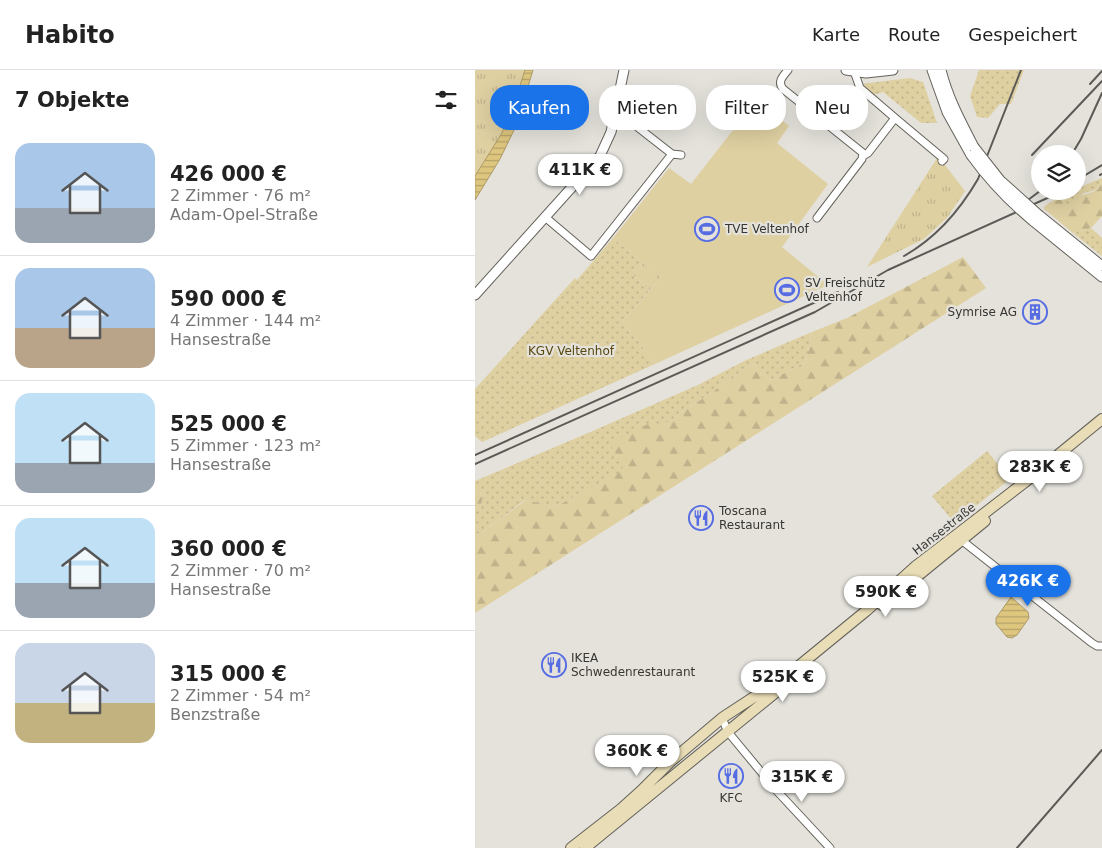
<!DOCTYPE html>
<html lang="de">
<head>
<meta charset="utf-8">
<style>
  body { margin:0; font-family:"DejaVu Sans",sans-serif; background:#f6f6f6; color:#222; height:100vh; display:flex; flex-direction:column; font-size:19px; white-space:nowrap }
  * { box-sizing:border-box; margin:0 }
  p { font-size:16px; color:#767676 }
  .icon { flex:none; width:28px; height:28px; fill:none; stroke:currentColor; stroke-width:2; stroke-linecap:round; stroke-linejoin:round }
  .map { position:relative; flex:1; overflow:hidden }
  .drawer { display:flex; flex-direction:column; background:#fff; width:475px }
  .drawer>* { flex:none }
  .guide { position:absolute; left:15px; top:15px; width:475px; height:45px; display:flex; gap:10px }
  .buttons { position:absolute; left:556px; top:75px; display:grid; gap:10px }
  .buttons a { display:grid; place-items:center; width:55px; height:55px; border-radius:50%; background:#fff; box-shadow:0 5px 20px #0002; font-size:25px }
  .price { position:absolute; translate:-50% -42px; padding:0 11px; border-radius:18px; background:#fff; color:#222; font-size:16px; line-height:32px; filter:drop-shadow(0 1px 2px #0008) }
  .price::after { content:''; position:absolute; left:50%; top:30px; width:15px; height:11px; margin-left:-8px; background:inherit; clip-path:polygon(0 0,100% 0,50% 100%) }
  .price.on { background:#1a73e8; color:#fff }
  ul { padding:0; list-style:none }
  li { display:flex; align-items:center; gap:15px; height:125px; padding:0 15px }
  li+li { border-top:1px solid #e0e0e0 }
  li span { display:grid; place-items:center; flex:none; width:140px; height:100px; border-radius:15px; color:#555 }
  li>.icon { margin-inline-start:auto }
  span .icon { width:60px; height:60px; fill:#fffc; stroke-width:1 }
  li b { font-size:21px }
  h2 { display:flex; justify-content:space-between; align-items:center; height:60px; padding:0 15px; font-size:21px }
  .pill { padding:0 18px; border-radius:20px; background:#fff; box-shadow:0 5px 20px #0002; font-size:18px; line-height:45px }
  .pill.on { background:#1a73e8; color:#fff }
  header { display:flex; align-items:center; gap:30px; box-sizing:border-box; height:70px; padding:0 25px; background:#fff; border-bottom:1px solid #e0e0e0 }
  header strong { font-size:24px }
  nav { display:flex; gap:28px; margin-inline-start:auto; font-size:18px }
  main { display:flex; flex:1; min-height:0 }
  .map>svg:first-child { display:block }
  .grass { fill:url(#grass-dots) }
  .forest { fill:url(#forest-firs) }
  .park { fill:url(#park-tufts) }
  .pitch { fill:#dfd0a2 }
  .water { fill:url(#water-rules); stroke:#ac9b68 }
  .lines { fill:none; stroke-linecap:round; stroke-linejoin:round }
  .minor-casing { stroke:#64625b; stroke-width:9 }
  .tertiary-casing { stroke:#64625b; stroke-width:11 }
  .secondary-casing { stroke:#64625b; stroke-width:12 }
  .minor { stroke:#fff; stroke-width:7 }
  .tertiary { stroke:#fff; stroke-width:9 }
  .secondary { stroke:#e8ddb6; stroke-width:10 }
  .rail { stroke:#5b5a56; stroke-width:2 }
  .tertiary-bridge-casing { stroke:#64625b; stroke-width:11; stroke-linecap:butt }
  .tertiary-bridge { stroke:#fff; stroke-width:9 }
  .labels { text-anchor:middle; dominant-baseline:central; stroke-width:4.5; stroke-linejoin:round; paint-order:stroke }
  .poi-label { font-size:12px; fill:#363633; stroke:#e4e2db; text-anchor:start }
  .park-label { font-size:12px; fill:#58480f; stroke:#e4e2db }
  .street-label { font-size:12px; fill:#363633; stroke:#e4e2db }
</style>
</head>
<body>
<header>
<strong>Habito</strong>
<nav><a>Karte</a><a>Route</a><a>Gespeichert</a></nav>
</header>
<main>
<section class="drawer">
<h2>7 Objekte<svg class="icon" aria-label="filters" viewBox="0 0 24 24"><path d="M4 7h16M4 17h16"/><circle cx="9" cy="7" r="2"/><circle cx="15" cy="17" r="2"/></svg></h2>
<ul>
<li><span style="background:linear-gradient(#a9c7e8 65%,#9aa5b1 0)"><svg class="icon" aria-label="home" viewBox="0 0 24 24"><path d="M3 11l9-7 9 7M6 9v11h12V9"/></svg></span><div><b>426 000 €</b><p>2 Zimmer · 76 m²</p><p>Adam-Opel-Straße</p></div></li>
<li><span style="background:linear-gradient(#a9c7e8 60%,#b9a48a 0)"><svg class="icon" aria-label="home" viewBox="0 0 24 24"><path d="M3 11l9-7 9 7M6 9v11h12V9"/></svg></span><div><b>590 000 €</b><p>4 Zimmer · 144 m²</p><p>Hansestraße</p></div></li>
<li><span style="background:linear-gradient(#bfe0f5 70%,#9aa5b1 0)"><svg class="icon" aria-label="home" viewBox="0 0 24 24"><path d="M3 11l9-7 9 7M6 9v11h12V9"/></svg></span><div><b>525 000 €</b><p>5 Zimmer · 123 m²</p><p>Hansestraße</p></div></li>
<li><span style="background:linear-gradient(#bfe0f5 65%,#9aa5b1 0)"><svg class="icon" aria-label="home" viewBox="0 0 24 24"><path d="M3 11l9-7 9 7M6 9v11h12V9"/></svg></span><div><b>360 000 €</b><p>2 Zimmer · 70 m²</p><p>Hansestraße</p></div></li>
<li><span style="background:linear-gradient(#c9d6e8 60%,#c2b280 0)"><svg class="icon" aria-label="home" viewBox="0 0 24 24"><path d="M3 11l9-7 9 7M6 9v11h12V9"/></svg></span><div><b>315 000 €</b><p>2 Zimmer · 54 m²</p><p>Benzstraße</p></div></li>
</ul>
</section>
<div class="map">
<svg width="627" height="778" viewBox="0 0 627 778">
  <defs>
    <pattern id="grass-dots" width="8" height="8" patternUnits="userSpaceOnUse" patternTransform="scale(1.25)"><rect width="8" height="8" fill="#dfd0a2"/><path d="M2 2h.1M6 6h.1" fill="none" stroke="#c0b38c" stroke-width="1.8" stroke-linecap="round"/></pattern>
    <pattern id="forest-firs" width="22" height="20" patternUnits="userSpaceOnUse" patternTransform="scale(1.25)"><rect width="22" height="20" fill="#dfd0a2"/><path d="M5 1l3.5 6h-7zM16 11l3.5 6h-7z" fill="#c0b38c"/></pattern>
    <pattern id="park-tufts" width="24" height="20" patternUnits="userSpaceOnUse" patternTransform="scale(1.25)"><rect width="24" height="20" fill="#dfd0a2"/><path d="M3 7l-1-3M5 7V3M7 7l1-3M15 17l-1-3M17 17v-4M19 17l1-3" fill="none" stroke="#c0b38c"/></pattern>
    <pattern id="water-rules" width="6" height="5" patternUnits="userSpaceOnUse" patternTransform="scale(1.25)"><rect width="6" height="5" fill="#dec67e"/><path d="M0 2.5h6" fill="none" stroke="#b5a268"/></pattern>
  </defs>
  <rect width="100%" height="100%" fill="#e4e2db"/>
  <!-- grass -->
  <path class="grass" d="M504 0H549L536 34H525L513 48 502 47 495 26Z
    M435 8 448 12 462 53H446L408 22 398 25 386 14Z
    M627 108V113L621 120 609 123 597 134 588 136V131L594 126 592 123 602 121 603 118Z
    M616 158 627 168V186L598 163Z
    M138 168 168 193 158 205 175 220 148 251 180 294 7 372 0 366V319L100 208 102 210Z
    M337 262 331 292 294 311 278 294 189 355 136 374 150 400 80 437 50 430 4 465 0 462V439L5 437 9 425 0 420V411L113 363 223 315 269 291Z
    M512 381 535 409 483 450H477L457 426Z"/>
  <!-- forest -->
  <path class="forest" d="M627 113V146L616 158 598 163 568 138 574 133 592 123 594 126 588 131V135L597 134C604 123 613 125 622 120 624 118 625 115 627 113Z
    M488 187 511 218 0 543V462L4 465 51 430 80 437 149 400 135 373 177 352 189 355 278 294 294 311 331 292 337 262 372 248Z
    M0 420 9 425 5 437 0 439Z"/>
  <!-- park -->
  <path class="park" d="M0 0H54L40 45 0 116Z
    M462 88 467 91 490 121 472 148 449 169 392 197Z
    M168 193 186 208 175 220 158 205Z"/>
  <!-- pitch -->
  <path class="pitch" d="M286 34 314 56 302 73 353 114 307 177 353 215 180 294 148 251 186 208 138 168 194 98 216 114 272 42Z"/>
  <!-- water -->
  <path class="water" d="M50 0H58L41 56 25 89 0 130V106L27 63 41 28Z
    M536 527 553 542 554 548 542 565 537 568 532 567 521 554V548Z"/>
  <g class="lines">
    <defs>
      <path id="minor" d="M313 0C308 6 302 12 308 19L388 83 387 89 342 148
        M379 1 385 18 420 48 393 83 388 86
        M140 43 147 45 197 84 206 85
        M420 48 469 89 467 91
        M70 147 116 186 197 84
        M485 469 617 573 622 576H627
        M247 648 253 662 301 720 355 778"/>
      <path id="tertiary" d="M371 0 391 3 418 0
        M457 0 472 42 496 85
        M466 0C473 28 486 52 499 77
        M564 145 627 196
        M558 151 627 207
        M0 225 125 86 136 62 149 0"/>
      <path id="secondary" d="M407 535 510 451
        M96 778 146 739 166 721 195 692 247 648 314 604 391 541 441 496 550 412 627 349
        M110 778 317 609"/>
    </defs>
    <!-- minor casing -->
    <use href="#minor" class="minor-casing"/>
    <!-- tertiary casing -->
    <use href="#tertiary" class="tertiary-casing"/>
    <!-- secondary casing -->
    <use href="#secondary" class="secondary-casing"/>
    <!-- minor -->
    <use href="#minor" class="minor"/>
    <!-- tertiary -->
    <use href="#tertiary" class="tertiary"/>
    <!-- secondary -->
    <use href="#secondary" class="secondary"/>
    <!-- rail -->
    <path class="rail" d="M615 14 627 1
      M597 84 606 69 627 23
      M557 85 627 11
      M625 105 627 104
      M602 110 627 95
      M545 136 565 121
      M429 186C461 168 485 140 503 109L546 0
      M0 385 363 222
      M0 394 340 242 413 200 588 121
      M542 778 627 680"/>
    <defs>
      <path id="tertiary-bridge" d="M499 77 525 110 564 145
        M496 85C514 110 534 131 558 151"/>
    </defs>
    <!-- tertiary-bridge casing -->
    <use href="#tertiary-bridge" class="tertiary-bridge-casing"/>
    <!-- tertiary-bridge -->
    <use href="#tertiary-bridge" class="tertiary-bridge"/>
  </g>
  <!-- icons -->
  <defs>
    <symbol id="stadium-ring" viewBox="-11 -11 22 22"><circle r="9.5" fill="#e4e2db" stroke="#566ce3" stroke-width="1.5"/><path d="M0-5a6.5 5 0 1 0 0 10a6.5 5 0 1 0 0-10ZM-3.5-1.8h7v3.6h-7Z" fill="#566ce3"/></symbol>
    <symbol id="building-ring" viewBox="-11 -11 22 22"><circle r="9.5" fill="#e4e2db" stroke="#566ce3" stroke-width="1.5"/><path d="M-4-6H4V6H1V3H-1V6H-4ZM-2.5-4.3h1.7v1.8h-1.7ZM.8-4.3h1.7v1.8H.8ZM-2.5-1h1.7V.8h-1.7ZM.8-1h1.7V.8H.8Z" fill="#566ce3"/></symbol>
    <symbol id="restaurant-ring" viewBox="-11 -11 22 22"><circle r="9.5" fill="#e4e2db" stroke="#566ce3" stroke-width="1.5"/><path d="M-5-6h1v4h1v-4h1v4h1v-4h1v5L-1.5 .5V6h-2V.5L-5-1ZM5-6V6H3V1.5H1.5Q1.5-4 5-6Z" fill="#566ce3"/></symbol>
  </defs>
  <g fill-rule="evenodd">
    <use href="#stadium-ring" x="218" y="145" width="28" height="28"/>
    <use href="#stadium-ring" x="298" y="206" width="28" height="28"/>
    <use href="#building-ring" x="546" y="228" width="28" height="28"/>
    <use href="#restaurant-ring" x="212" y="434" width="28" height="28"/>
    <use href="#restaurant-ring" x="65" y="581" width="28" height="28"/>
    <use href="#restaurant-ring" x="242" y="692" width="28" height="28"/>
  </g>
  <g class="labels">
    <!-- poi labels -->
    <g class="poi-label">
      <text x="250" y="159">TVE Veltenhof</text>
      <text x="330" y="213">SV Freischütz<tspan x="330" dy="14">Veltenhof</tspan></text>
      <text x="542" y="242" text-anchor="end">Symrise AG</text>
      <text x="244" y="441">Toscana<tspan x="244" dy="14">Restaurant</tspan></text>
      <text x="96" y="588">IKEA<tspan x="96" dy="14">Schwedenrestaurant</tspan></text>
      <text x="256" y="728" text-anchor="middle">KFC</text>
    </g>
    <!-- park labels -->
    <g class="park-label">
      <text x="96" y="281">KGV Veltenhof</text>
    </g>
    <!-- street labels -->
    <g class="street-label">
      <text transform="translate(469 459) rotate(-38)">Hansestraße</text>
    </g>
  </g>
</svg>
<div class="buttons">
<a><svg class="icon" aria-label="layers" viewBox="0 0 24 24"><path d="M12 4l9 5-9 5-9-5zM3 14l9 5 9-5"/></svg></a>
</div>
<b class="price" style="left:105px;top:126px">411K €</b>
<b class="price" style="left:565px;top:423px">283K €</b>
<b class="price on" style="left:553px;top:537px">426K €</b>
<b class="price" style="left:411px;top:548px">590K €</b>
<b class="price" style="left:308px;top:633px">525K €</b>
<b class="price" style="left:162px;top:707px">360K €</b>
<b class="price" style="left:327px;top:733px">315K €</b>
<div class="guide">
<a class="pill on">Kaufen</a>
<a class="pill">Mieten</a>
<a class="pill">Filter</a>
<a class="pill">Neu</a>
</div>
</div>
</main>
</body>
</html>
